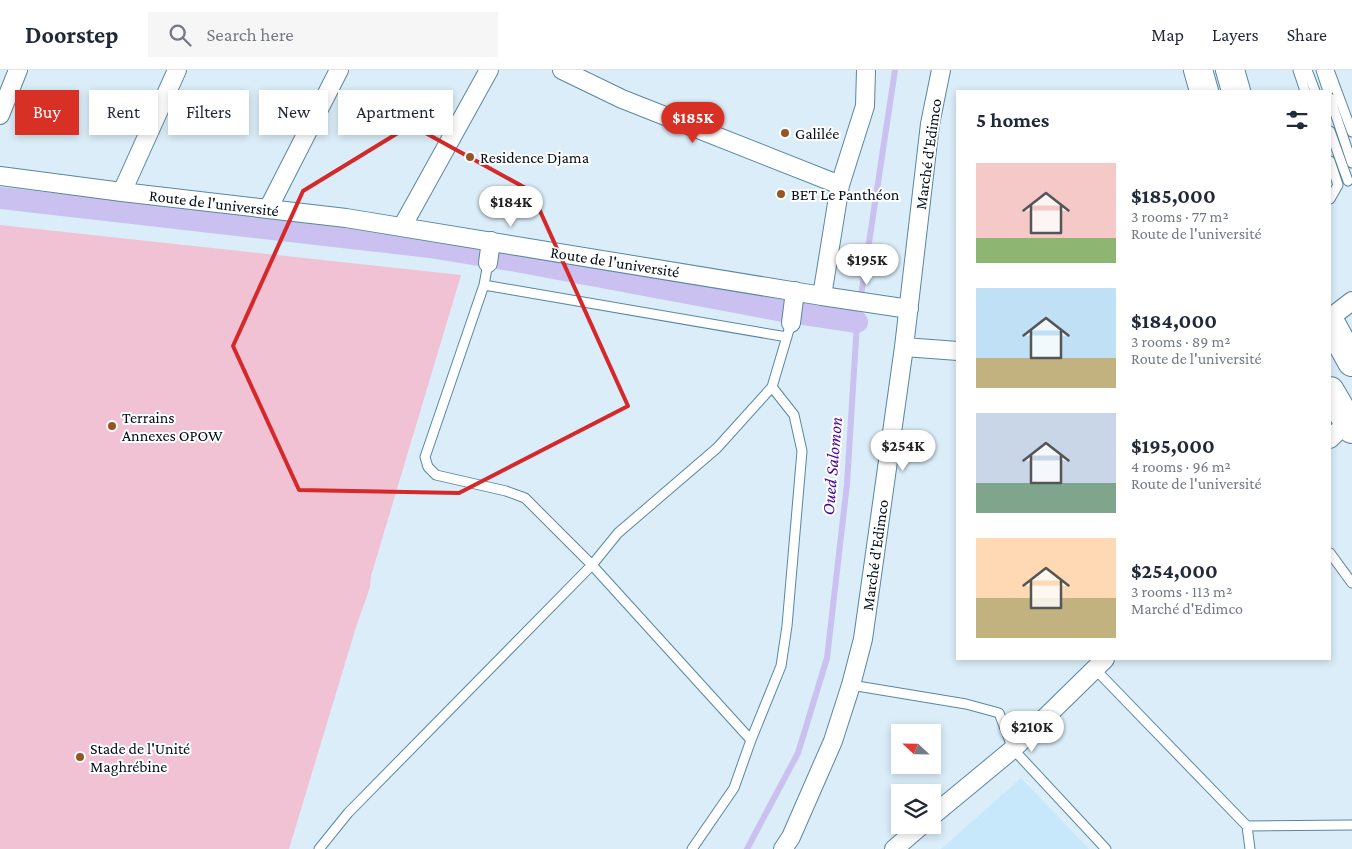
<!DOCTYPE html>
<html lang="en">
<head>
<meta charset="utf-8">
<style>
  body { margin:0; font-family:"Crimson Pro",serif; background:#f6f6f7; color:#1f2937; height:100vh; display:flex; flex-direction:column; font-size:19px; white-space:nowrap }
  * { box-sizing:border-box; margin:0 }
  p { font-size:16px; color:#747a83 }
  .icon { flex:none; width:28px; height:28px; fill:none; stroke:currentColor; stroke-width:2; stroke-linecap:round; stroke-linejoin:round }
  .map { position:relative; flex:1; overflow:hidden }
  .details { position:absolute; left:956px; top:20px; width:375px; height:570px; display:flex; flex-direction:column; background:#fff; border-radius:0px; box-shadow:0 2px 8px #0003 }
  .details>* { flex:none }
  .guide { position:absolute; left:15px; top:20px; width:475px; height:45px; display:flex; gap:10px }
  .needle { width:32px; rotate:292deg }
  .fabs { position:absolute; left:891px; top:654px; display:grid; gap:10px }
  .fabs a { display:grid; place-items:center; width:50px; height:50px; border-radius:0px; background:#fff; box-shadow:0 2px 8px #0003; font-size:25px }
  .price { position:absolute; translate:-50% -42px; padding:0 11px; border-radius:18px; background:#fff; color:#222; font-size:16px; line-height:32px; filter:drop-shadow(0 1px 2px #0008) }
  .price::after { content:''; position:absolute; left:50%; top:30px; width:15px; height:11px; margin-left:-8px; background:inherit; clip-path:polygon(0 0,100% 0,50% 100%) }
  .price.selected { background:#d93025; color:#fff }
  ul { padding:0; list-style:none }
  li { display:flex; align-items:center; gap:15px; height:125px; padding:0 20px }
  li span { display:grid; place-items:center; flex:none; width:140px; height:100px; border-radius:0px; color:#555 }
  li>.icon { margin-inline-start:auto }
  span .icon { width:60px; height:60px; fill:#fffc; stroke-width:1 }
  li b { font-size:21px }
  h2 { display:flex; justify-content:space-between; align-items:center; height:60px; padding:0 20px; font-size:21px }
  .pill { padding:0 18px; border-radius:0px; background:#fff; box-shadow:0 2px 8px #0003; font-size:18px; line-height:45px }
  .pill.selected { background:#d93025; color:#fff }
  header { display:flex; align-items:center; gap:30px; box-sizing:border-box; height:70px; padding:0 25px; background:#fff; border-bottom:1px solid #e0e1e3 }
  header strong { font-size:24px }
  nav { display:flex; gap:28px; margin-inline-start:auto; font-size:18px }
  .search { width:350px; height:45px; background:#f6f6f7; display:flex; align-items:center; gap:12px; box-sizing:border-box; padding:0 18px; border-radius:0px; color:#747a83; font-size:19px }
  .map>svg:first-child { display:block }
  .built { fill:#c7e8fb }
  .green { fill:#f1c2d4 }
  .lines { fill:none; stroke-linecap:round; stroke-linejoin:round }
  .stream { stroke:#cac1f1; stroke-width:6 }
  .canal { stroke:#cac1f1; stroke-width:22 }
  .lane-casing { stroke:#5987a0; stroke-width:11 }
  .street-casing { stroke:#5987a0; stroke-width:20 }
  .primary-casing { stroke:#5987a0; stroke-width:30 }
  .lane { stroke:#fff; stroke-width:9 }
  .street { stroke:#fff; stroke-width:18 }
  .primary { stroke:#fff; stroke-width:28 }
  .marked { fill:none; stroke:#d62828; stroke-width:4; stroke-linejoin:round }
  .poi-dot { fill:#975425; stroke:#fff; stroke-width:2 }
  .labels { text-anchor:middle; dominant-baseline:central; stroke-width:4; stroke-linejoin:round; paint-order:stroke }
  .poi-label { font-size:16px; fill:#000d16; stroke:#fff; text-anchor:start }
  .street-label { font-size:16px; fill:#000d16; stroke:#fff }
  .water-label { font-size:18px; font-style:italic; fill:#480597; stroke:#fff }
</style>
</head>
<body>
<header>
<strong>Doorstep</strong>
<div class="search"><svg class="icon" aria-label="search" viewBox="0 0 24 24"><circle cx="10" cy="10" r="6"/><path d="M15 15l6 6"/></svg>Search here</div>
<nav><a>Map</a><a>Layers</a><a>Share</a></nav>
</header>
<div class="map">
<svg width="1352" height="779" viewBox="0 0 1352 779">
  <rect width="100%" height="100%" fill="#daedf8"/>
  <!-- built -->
  <path class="built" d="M1021 708 1089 779H941Z"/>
  <!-- green -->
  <path class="green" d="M0 155 461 205 371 506 370 517 356 557 289 779H0Z"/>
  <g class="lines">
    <!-- stream -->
    <path class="stream" d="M747 779 798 683 827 588 847 414 857 252 895 0"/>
    <!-- canal -->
    <path class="canal" d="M0 128 430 177 516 191 778 240 857 252"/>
    <defs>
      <path id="lane" d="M1298 0 1305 21
        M1307 0 1315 21
        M1321 0 1328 21
        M1329 0 1352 62
        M1330 28 1352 93
        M1330 61 1348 111
        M1330 91 1338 115 1330 129
        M488 193 484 215 787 267
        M1330 483 1352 513
        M1095 599 1247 756 1250 779
        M851 615 966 634 999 643 1013 679 1106 779
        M751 670 781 596 787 556 802 381 794 345 772 317
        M1247 756 1352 755
        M319 779 348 743 592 495 525 428 506 421 436 405 428 397 425 387 484 215
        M692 779 734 718 751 670 592 495 618 463 717 378 772 317 791 253"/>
      <path id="street" d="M562 0 622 29 840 115
        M0 45 18 0
        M0 106 122 122 346 148 822 226 840 115 865 36 866 0
        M122 122 177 0
        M268 139 339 0
        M402 157 489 0
        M488 193 491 171
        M822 226 909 239
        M1330 248 1352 231
        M791 253 795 221
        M904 277 958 281
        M1330 369 1347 352
        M932 746 1013 679 1105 589
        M783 779 791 767 833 671 851 615 863 569 904 277 930 54 941 0
        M894 779 922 755"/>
      <path id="primary" d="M1198 0 1204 21
        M1230 0 1236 21
        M1330 252 1352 292
        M1330 321 1352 359"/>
    </defs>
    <!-- lane casing -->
    <use href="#lane" class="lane-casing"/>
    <!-- street casing -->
    <use href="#street" class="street-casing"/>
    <!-- primary casing -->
    <use href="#primary" class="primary-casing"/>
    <!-- lane -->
    <use href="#lane" class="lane"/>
    <!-- street -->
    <use href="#street" class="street"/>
    <!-- primary -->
    <use href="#primary" class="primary"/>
  </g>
  <!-- marked area -->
  <path class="marked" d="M411 55 531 121 628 336 459 423 299 420 233 276 303 121Z"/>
  <!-- markers -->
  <g class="poi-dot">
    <circle cx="785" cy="63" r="5"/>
    <circle cx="470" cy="87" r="5"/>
    <circle cx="781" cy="124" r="5"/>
    <circle cx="112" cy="356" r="5"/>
    <circle cx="80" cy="687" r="5"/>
  </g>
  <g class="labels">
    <!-- poi labels -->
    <g class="poi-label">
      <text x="795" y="63">Galilée</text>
      <text x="480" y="87">Residence Djama</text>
      <text x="791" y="124">BET Le Panthéon</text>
      <text x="122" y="347">Terrains<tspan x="122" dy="18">Annexes OPOW</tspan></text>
      <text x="90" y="678">Stade de l'Unité<tspan x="90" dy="18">Maghrébine</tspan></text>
    </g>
    <!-- street labels -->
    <g class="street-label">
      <text transform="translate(928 84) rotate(-82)">Marché d'Edimco</text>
      <text transform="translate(214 133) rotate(7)">Route de l'université</text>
      <text transform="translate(615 192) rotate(9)">Route de l'université</text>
      <text transform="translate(875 485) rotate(-82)">Marché d'Edimco</text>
    </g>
    <!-- water labels -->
    <g class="water-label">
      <text transform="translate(832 396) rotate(-85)">Oued Salomon</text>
    </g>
  </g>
</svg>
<div class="fabs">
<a><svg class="needle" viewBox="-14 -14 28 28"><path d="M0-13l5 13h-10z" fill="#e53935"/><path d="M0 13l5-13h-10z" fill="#747a83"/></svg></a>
<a><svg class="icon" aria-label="layers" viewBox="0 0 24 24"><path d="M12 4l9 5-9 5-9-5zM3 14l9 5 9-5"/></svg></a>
</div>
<b class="price selected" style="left:693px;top:74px">$185K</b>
<b class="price" style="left:511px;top:158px">$184K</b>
<b class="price" style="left:867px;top:216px">$195K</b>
<b class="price" style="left:903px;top:402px">$254K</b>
<b class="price" style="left:1032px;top:683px">$210K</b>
<div class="guide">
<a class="pill selected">Buy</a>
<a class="pill">Rent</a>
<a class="pill">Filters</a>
<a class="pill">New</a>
<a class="pill">Apartment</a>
</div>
<section class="details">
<h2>5 homes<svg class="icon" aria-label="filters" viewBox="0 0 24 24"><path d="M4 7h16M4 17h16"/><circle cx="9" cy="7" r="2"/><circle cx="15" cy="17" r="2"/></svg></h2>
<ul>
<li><span style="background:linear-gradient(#f6c9c9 75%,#8fb573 0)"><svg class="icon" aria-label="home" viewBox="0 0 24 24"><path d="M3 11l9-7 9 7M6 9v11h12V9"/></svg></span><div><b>$185,000</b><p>3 rooms · 77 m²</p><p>Route de l'université</p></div></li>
<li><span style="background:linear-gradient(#bfe0f5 70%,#c2b280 0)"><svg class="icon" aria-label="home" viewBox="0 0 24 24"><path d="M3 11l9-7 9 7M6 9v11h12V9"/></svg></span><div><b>$184,000</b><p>3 rooms · 89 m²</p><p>Route de l'université</p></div></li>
<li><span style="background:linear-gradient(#c9d6e8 70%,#7fa58c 0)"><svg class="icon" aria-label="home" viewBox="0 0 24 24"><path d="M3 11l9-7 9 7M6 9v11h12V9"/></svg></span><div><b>$195,000</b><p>4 rooms · 96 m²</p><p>Route de l'université</p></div></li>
<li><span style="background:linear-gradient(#ffd9b3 60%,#c2b280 0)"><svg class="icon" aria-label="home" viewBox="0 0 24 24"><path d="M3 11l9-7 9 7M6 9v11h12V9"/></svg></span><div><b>$254,000</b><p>3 rooms · 113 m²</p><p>Marché d'Edimco</p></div></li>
</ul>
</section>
</div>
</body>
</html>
